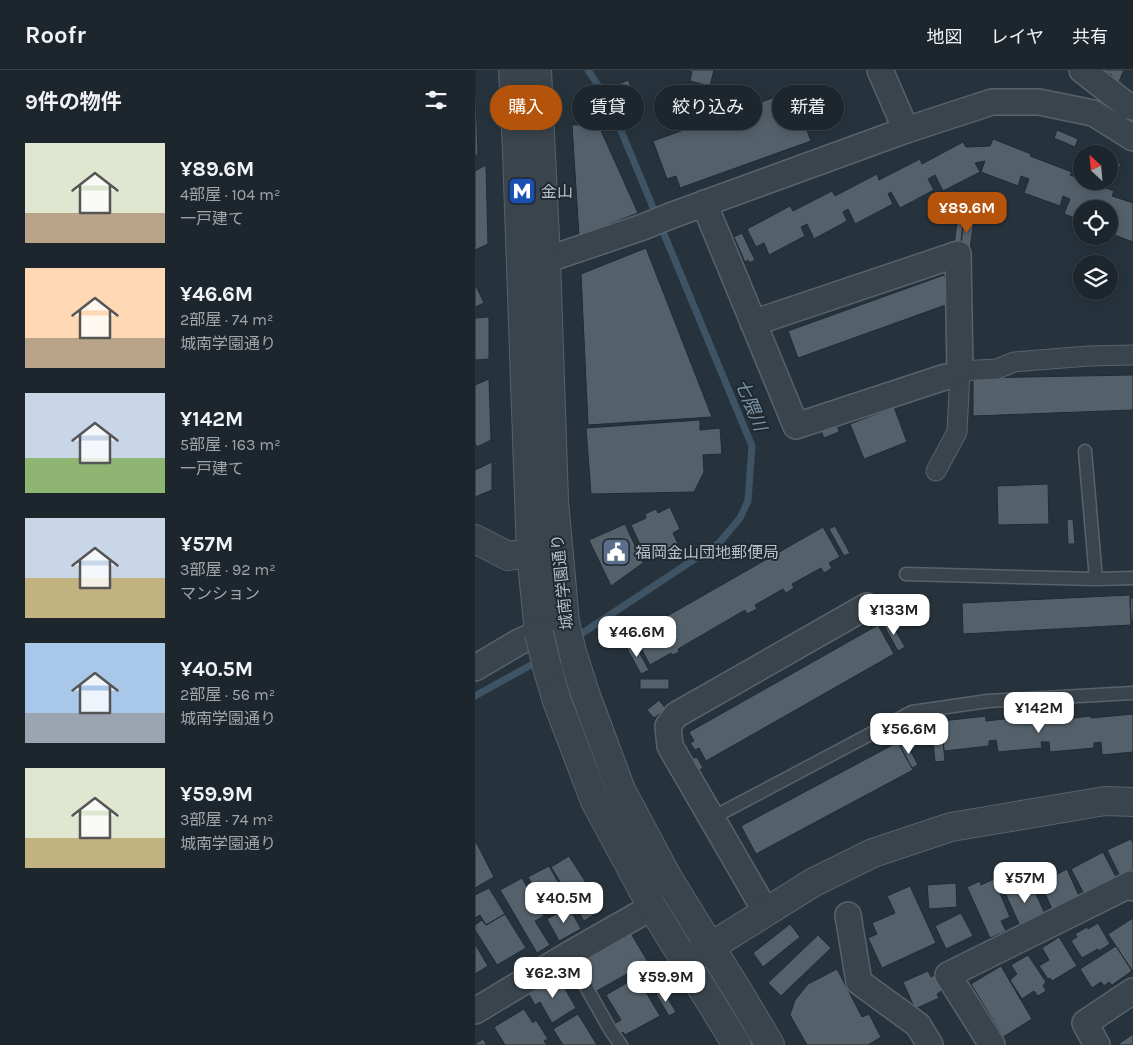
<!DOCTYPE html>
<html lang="ja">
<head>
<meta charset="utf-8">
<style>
  body { margin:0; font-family:Karla,"Noto Sans JP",sans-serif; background:#252e35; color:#f1f3f6; height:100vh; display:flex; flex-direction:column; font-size:19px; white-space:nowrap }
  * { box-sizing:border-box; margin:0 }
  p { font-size:16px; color:#a0a5aa }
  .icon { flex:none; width:28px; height:28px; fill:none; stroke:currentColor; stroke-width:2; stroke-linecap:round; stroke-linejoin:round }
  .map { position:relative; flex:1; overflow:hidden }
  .sheet { display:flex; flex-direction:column; background:#1d262d; width:475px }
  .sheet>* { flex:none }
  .guide { position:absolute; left:15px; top:15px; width:475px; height:45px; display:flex; gap:10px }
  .needle { width:32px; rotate:334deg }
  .tools { position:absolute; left:598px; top:75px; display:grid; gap:10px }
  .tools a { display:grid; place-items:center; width:45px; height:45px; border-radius:50%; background:#1d262d; box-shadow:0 2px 12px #0003,0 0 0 1px #3b4349; font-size:25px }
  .price { position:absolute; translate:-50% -42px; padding:0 11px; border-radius:10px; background:#fff; color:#222; font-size:16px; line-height:32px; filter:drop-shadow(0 1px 2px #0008) }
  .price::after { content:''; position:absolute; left:50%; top:30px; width:15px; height:11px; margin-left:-8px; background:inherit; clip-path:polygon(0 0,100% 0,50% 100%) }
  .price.current { background:#b45309; color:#fff }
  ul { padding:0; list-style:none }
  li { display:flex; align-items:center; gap:15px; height:125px; padding:0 25px }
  li span { display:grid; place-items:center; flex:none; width:140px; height:100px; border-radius:0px; color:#555 }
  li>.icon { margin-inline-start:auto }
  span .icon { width:60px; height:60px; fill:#fffc; stroke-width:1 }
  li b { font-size:21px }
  h2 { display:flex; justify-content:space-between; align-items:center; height:60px; padding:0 25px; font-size:21px }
  .tag { padding:0 18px; border-radius:22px; background:#1d262d; box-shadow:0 2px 12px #0003,0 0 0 1px #3b4349; font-size:18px; line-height:45px }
  .tag.current { background:#b45309; color:#fff }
  header { display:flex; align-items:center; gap:30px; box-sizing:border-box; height:70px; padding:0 25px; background:#1d262d; border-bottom:1px solid #3b4349 }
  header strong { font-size:24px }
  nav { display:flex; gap:28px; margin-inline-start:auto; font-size:18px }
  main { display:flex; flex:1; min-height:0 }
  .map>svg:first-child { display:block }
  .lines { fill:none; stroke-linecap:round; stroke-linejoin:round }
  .stream { stroke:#3e5363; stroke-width:7 }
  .building { fill:#54616b; stroke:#212b33 }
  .service-casing { stroke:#58626a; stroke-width:15 }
  .pedestrian-casing { stroke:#58626a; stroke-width:21 }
  .minor-casing { stroke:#58626a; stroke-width:28 }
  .tertiary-casing { stroke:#58626a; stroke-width:30 }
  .service { stroke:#3a444c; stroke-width:12 }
  .pedestrian { stroke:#3a444c; stroke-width:19 }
  .minor { stroke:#3a444c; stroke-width:25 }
  .tertiary { stroke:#3a444c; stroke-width:28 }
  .tertiary-bridge-casing { stroke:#58626a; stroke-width:30; stroke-linecap:butt }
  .tertiary-bridge { stroke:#3a444c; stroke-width:28 }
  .labels { text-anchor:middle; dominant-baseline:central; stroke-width:4; stroke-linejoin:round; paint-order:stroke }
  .poi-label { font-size:16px; fill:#b6bfc7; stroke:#1f2931; text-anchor:start }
  .street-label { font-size:16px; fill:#b6bfc7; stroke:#1f2931 }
  .water-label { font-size:18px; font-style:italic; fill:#7a94a7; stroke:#1f2931 }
</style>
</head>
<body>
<header>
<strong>Roofr</strong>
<nav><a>地図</a><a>レイヤ</a><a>共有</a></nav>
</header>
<main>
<section class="sheet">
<h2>9件の物件<svg class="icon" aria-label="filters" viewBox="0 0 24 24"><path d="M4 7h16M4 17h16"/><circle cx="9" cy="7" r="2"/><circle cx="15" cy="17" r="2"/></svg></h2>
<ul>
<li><span style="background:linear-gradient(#dfe7d0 70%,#b9a48a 0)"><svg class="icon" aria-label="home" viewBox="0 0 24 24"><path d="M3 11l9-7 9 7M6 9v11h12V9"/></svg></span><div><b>¥89.6M</b><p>4部屋 · 104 m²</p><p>一戸建て</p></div></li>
<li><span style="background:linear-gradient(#ffd9b3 70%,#b9a48a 0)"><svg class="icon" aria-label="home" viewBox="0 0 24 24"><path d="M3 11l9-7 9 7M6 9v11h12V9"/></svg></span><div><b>¥46.6M</b><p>2部屋 · 74 m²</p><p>城南学園通り</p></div></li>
<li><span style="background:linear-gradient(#c9d6e8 65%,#8fb573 0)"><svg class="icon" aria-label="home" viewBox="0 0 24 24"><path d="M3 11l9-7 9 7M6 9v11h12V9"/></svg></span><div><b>¥142M</b><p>5部屋 · 163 m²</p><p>一戸建て</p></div></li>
<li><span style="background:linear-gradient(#c9d6e8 60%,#c2b280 0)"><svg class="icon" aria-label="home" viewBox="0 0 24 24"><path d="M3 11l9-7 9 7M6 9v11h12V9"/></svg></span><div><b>¥57M</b><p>3部屋 · 92 m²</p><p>マンション</p></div></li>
<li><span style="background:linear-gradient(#a9c7e8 70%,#9aa5b1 0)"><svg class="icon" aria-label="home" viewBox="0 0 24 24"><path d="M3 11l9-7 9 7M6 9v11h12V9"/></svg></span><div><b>¥40.5M</b><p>2部屋 · 56 m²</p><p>城南学園通り</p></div></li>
<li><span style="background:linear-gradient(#dfe7d0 70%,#c2b280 0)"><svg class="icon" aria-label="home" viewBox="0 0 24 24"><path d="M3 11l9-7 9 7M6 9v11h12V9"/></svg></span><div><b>¥59.9M</b><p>3部屋 · 74 m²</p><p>城南学園通り</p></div></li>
</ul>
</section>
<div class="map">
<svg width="658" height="975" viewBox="0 0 658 975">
  <rect width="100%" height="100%" fill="#27333c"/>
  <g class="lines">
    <!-- stream -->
    <path class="stream" d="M100 568 244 473 265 448 273 431 277 376 135 34 113 0
      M0 626 65 590"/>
  </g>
  <!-- building -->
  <path class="building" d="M210 0H239L235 16 215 11 217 2Z
    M626 0H649L642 16 633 12 637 5Z
    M0 4 3 84 0 86Z
    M153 10 160 24 151 28 144 14Z
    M317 21 336 71 205 118 201 106 192 109 178 71Z
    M123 54 163 143 104 166 97 55Z
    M582 60 603 69 600 77 579 68Z
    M518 69 556 84 555 86 597 102 595 105 606 109V111H612L639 121 637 126 658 133V172L634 163V151L636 146 634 145V139H606V150L589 144 595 129 588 126 585 136 549 123 554 109 546 106 543 116 506 102 510 91 500 93 505 102 468 121 460 105 453 109 459 120 425 138 416 122 413 124 418 134 380 154 373 139 368 142 372 151 339 169 332 154 326 157 330 166 294 185 289 173 281 177 272 159 315 136 318 141 357 121 360 126 402 104 404 110 445 89 447 94 488 72 491 77 515 76Z
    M634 88 646 94 642 102 634 98Z
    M11 95 13 174 0 180V101Z
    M489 148 499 150 495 179 485 178Z
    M482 152 488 153 486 177 479 176Z
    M267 163 280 190 274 193 273 190 270 192 259 167Z
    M171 178 237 347 113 355 106 204Z
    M469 205 479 232 323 288 313 261Z
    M0 214 9 233 0 237Z
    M14 247V289L0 290V248Z
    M658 305V340L498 346V308Z
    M14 309 16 370 2 377 0 373V315Z
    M419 337 432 372 389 389 375 354Z
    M225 350V360L245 358 247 384 228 385 229 402 219 422 116 424 111 358Z
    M362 354 364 362 349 368 345 359Z
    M17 392V420L0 427V400Z
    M573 414 574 454 523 455 522 416Z
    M195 437 205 459 198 463 203 474 173 492 156 455 171 448 170 444 181 439 183 443Z
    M598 449 600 474H593L592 450Z
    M150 454 168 493 136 516 114 470Z
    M360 456 375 483 369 486 354 459Z
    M348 457 365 487 354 493 357 498 349 503 346 498 317 514 319 518 311 523 308 519 280 535 282 539 272 544 270 540 203 579 204 582 198 585 196 583 175 595 159 565Z
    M655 525 656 555 488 564 487 533Z
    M655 528H658V551H656Z
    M415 551 430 577 423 581 408 554Z
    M403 555 419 584 231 691 224 678 220 680 215 673 219 671 214 662Z
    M159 573 174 600 166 604 151 577Z
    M165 609H194V619H165Z
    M184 630 191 639 179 648 172 640Z
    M658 644V682L627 685 626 672 619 673V678L575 682 574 672H566L567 678 523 682 521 670 514 671V676L469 681 468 670 460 671 458 652 511 646V651L564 645V652L616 646V648Z
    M468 670 470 691 460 692 458 671Z
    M423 672 438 700 281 784 266 756Z
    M431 672 443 695 437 698 425 676Z
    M222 687 228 698 222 701 216 689Z
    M656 769 658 773V802L646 808 632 780Z
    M0 770 19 807 0 818Z
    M628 782 641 807 609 824 596 799Z
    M94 786 128 839 109 851 76 797Z
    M74 796 93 829 72 841 53 807Z
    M592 799 605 828 578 841 565 813Z
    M47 808 69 846 60 851 75 875 62 883 25 820Z
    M519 809 535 847 526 851 531 861 515 868 492 817 505 811 506 815Z
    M554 809 572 848 547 860 529 821Z
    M481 813 482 837 454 839 452 815Z
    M435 816 461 873 407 898 393 868 402 864 397 853 420 843 412 826Z
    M14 818 30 844 11 855 5 845 0 848V825Z
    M94 837 106 859 84 871 72 849Z
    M486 843 498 866 471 879 460 856Z
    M30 844 51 878 22 895 0 860V855L7 850 11 855Z
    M658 848V902L633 864Z
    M623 853 635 874 624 881 623 879 607 888 596 871 602 867 600 864 612 857 613 859Z
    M315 854 325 867 288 897 278 883Z
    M154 860 173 892 120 922 102 890Z
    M343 865 356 878 306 926 293 913Z
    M584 867 602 896 577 911 575 908 573 909 564 896 574 890 567 878Z
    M0 874 13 896 0 904Z
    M641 876 657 901 637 915 634 912 629 916 626 912 617 918 605 899Z
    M553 885 571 912 568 915 571 921 563 926 559 921 547 929 535 910 542 904 536 895Z
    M526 896 557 949 528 967 496 914Z
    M362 899 387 947 394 944 406 967 393 975H332L315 945 320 930 333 914Z
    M453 901 456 907 461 904 468 920 462 924 464 928 440 939 428 912Z
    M82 905 101 938 77 953 65 932 60 935 53 923Z
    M162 907 185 946 150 965 148 962 145 964 139 954 146 950 131 925Z
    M188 920 201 942 194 946 181 924Z
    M49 939 58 953 61 950 73 969 69 971 72 975H30L19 957Z
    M103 944 122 975H88L78 959Z
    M658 964V975H642Z
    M8 969 12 975H0V974Z"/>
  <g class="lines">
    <defs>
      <path id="service" d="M610 381 621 509
        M431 504 621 509 658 508
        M237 748 437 642 513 631 658 623
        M93 885 136 961 146 975"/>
      <path id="pedestrian" d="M461 401 482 362 485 301 522 299 539 292 614 286 658 285"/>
      <path id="minor" d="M405 0 431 60
        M607 0 653 36 658 37
        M229 133 321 356 470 307
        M51 192 71 190 168 157 195 146 431 60 517 32H564L618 43 658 68
        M278 253 483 184 485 301
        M0 598 44 572 64 563
        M291 842 195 676 193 656 201 645 392 536
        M373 845 384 912 443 955 455 975
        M0 941 93 885 177 837
        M517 975 473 905 656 814 658 818
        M622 975 610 953 658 921"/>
      <path id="tertiary" d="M38 0 42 81 56 483 64 563
        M62 0 71 190 79 431 90 552 97 582 110 623 146 720 194 810 266 926 295 975
        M0 469 33 486 56 483 75 484
        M72 597 82 631 120 731 177 837 262 975
        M211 892 339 812 398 783 476 757 630 731 658 732"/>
    </defs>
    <!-- service casing -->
    <use href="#service" class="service-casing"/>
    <!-- pedestrian casing -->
    <use href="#pedestrian" class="pedestrian-casing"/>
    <!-- minor casing -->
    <use href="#minor" class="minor-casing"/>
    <!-- tertiary casing -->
    <use href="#tertiary" class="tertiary-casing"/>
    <!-- service -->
    <use href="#service" class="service"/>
    <!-- pedestrian -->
    <use href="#pedestrian" class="pedestrian"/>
    <!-- minor -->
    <use href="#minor" class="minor"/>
    <!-- tertiary -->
    <use href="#tertiary" class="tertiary"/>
    <defs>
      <path id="tertiary-bridge" d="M64 563 72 597"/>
    </defs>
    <!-- tertiary-bridge casing -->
    <use href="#tertiary-bridge" class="tertiary-bridge-casing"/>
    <!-- tertiary-bridge -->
    <use href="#tertiary-bridge" class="tertiary-bridge"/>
  </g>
  <!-- icons -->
  <defs>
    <symbol id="metro-square" viewBox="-11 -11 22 22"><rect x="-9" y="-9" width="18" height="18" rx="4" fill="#1a4fb4" stroke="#1f2931"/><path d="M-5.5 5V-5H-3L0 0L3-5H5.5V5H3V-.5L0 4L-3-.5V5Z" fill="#fff"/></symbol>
    <symbol id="civic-square" viewBox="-11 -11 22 22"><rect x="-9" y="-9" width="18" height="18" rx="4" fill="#5c6f8a" stroke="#1f2931"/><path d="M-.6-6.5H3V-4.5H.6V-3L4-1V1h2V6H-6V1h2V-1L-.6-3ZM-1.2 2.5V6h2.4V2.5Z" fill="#fff"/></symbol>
  </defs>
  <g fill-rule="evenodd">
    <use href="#metro-square" x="31" y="105" width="32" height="32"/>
    <use href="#civic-square" x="125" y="466" width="32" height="32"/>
  </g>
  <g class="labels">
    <!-- poi labels -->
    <g class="poi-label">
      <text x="66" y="121">金山</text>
      <text x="160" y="482">福岡金山団地郵便局</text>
    </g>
    <!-- street labels -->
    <g class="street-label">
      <text transform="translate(87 512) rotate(-96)">城南学園通り</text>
    </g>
    <!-- water labels -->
    <g class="water-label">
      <text transform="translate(276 335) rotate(68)">七隈川</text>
    </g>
  </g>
</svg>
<div class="tools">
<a><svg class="needle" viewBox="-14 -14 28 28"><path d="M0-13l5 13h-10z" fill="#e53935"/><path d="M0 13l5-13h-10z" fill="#a0a5aa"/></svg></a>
<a><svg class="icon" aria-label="locate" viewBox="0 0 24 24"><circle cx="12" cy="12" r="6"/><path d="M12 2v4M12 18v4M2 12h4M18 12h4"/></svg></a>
<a><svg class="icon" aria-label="layers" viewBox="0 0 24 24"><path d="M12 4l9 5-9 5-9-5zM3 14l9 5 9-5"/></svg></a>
</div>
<b class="price current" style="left:492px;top:164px">¥89.6M</b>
<b class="price" style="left:419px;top:566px">¥133M</b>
<b class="price" style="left:162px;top:588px">¥46.6M</b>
<b class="price" style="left:564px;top:664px">¥142M</b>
<b class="price" style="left:434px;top:685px">¥56.6M</b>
<b class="price" style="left:550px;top:834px">¥57M</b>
<b class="price" style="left:89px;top:854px">¥40.5M</b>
<b class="price" style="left:78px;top:929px">¥62.3M</b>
<b class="price" style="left:191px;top:933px">¥59.9M</b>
<div class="guide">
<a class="tag current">購入</a>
<a class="tag">賃貸</a>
<a class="tag">絞り込み</a>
<a class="tag">新着</a>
</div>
</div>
</main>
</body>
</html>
